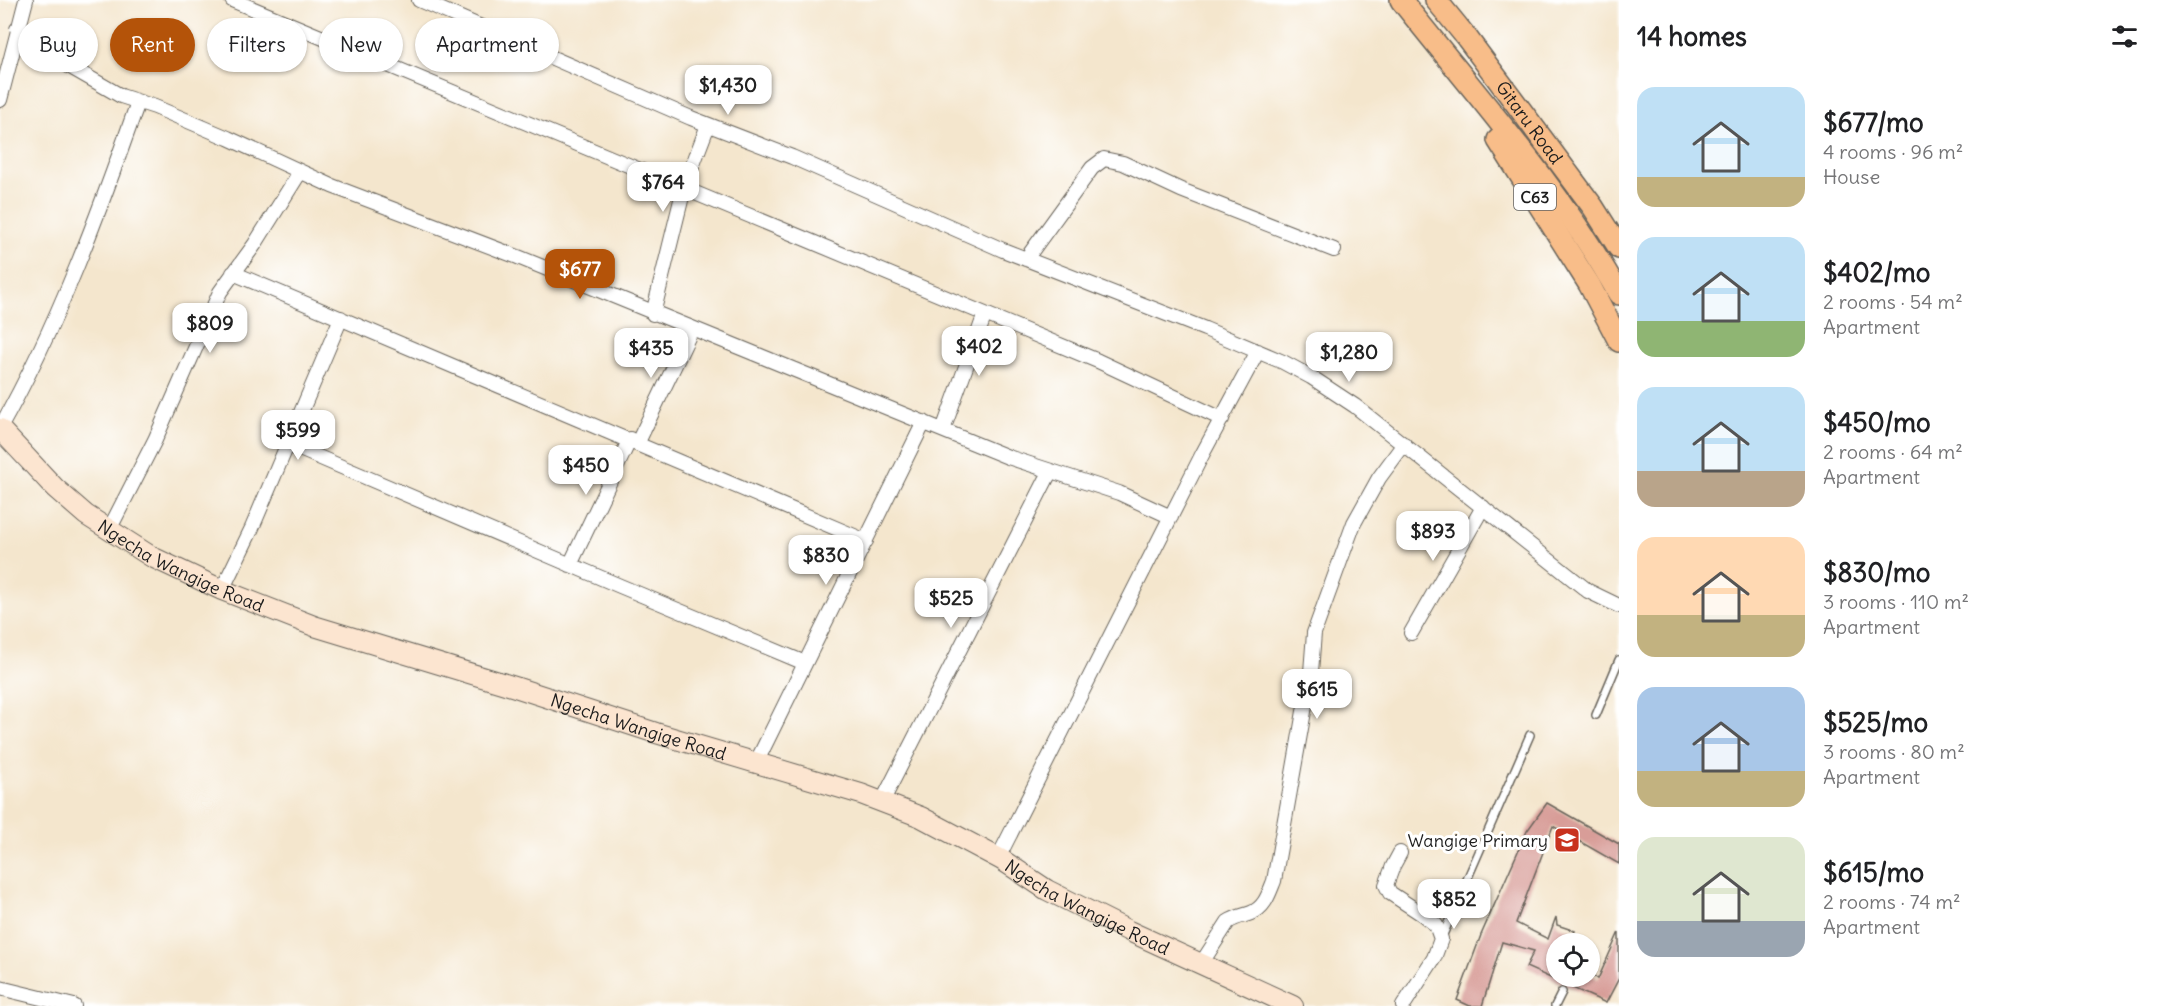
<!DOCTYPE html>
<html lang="en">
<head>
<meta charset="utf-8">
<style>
  body { margin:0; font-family:Delius,sans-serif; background:#f6f6f6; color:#202124; height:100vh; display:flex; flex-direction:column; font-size:22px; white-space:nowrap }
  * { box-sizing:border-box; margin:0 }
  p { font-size:20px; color:#757577 }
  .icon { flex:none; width:33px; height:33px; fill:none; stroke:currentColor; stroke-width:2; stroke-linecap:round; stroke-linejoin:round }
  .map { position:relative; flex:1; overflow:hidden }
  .panel { display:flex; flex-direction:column; background:#fff; width:540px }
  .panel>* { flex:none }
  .hud { position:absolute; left:18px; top:18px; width:570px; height:54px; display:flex; gap:12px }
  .fabs { position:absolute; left:1546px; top:933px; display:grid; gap:12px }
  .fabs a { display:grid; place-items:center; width:54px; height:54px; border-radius:50%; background:#fff; box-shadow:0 2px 4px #0004; font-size:30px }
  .price { position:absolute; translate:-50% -51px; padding:0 14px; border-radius:12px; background:#fff; color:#222; font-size:20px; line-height:39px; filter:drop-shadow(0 2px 3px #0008) }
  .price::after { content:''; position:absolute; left:50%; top:36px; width:18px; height:14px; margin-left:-9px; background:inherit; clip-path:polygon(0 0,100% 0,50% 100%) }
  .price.selected { background:#b45309; color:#fff }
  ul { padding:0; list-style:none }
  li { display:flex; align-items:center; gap:18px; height:150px; padding:0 18px }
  li span { display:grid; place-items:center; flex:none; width:168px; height:120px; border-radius:18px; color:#555 }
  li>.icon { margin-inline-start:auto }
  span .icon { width:72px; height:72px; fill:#fffc; stroke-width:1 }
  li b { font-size:26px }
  h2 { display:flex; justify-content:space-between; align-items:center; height:72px; padding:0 18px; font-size:26px }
  .chip { padding:0 21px; border-radius:27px; background:#fff; box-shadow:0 2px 4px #0004; font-size:21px; line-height:54px }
  .chip.selected { background:#b45309; color:#fff }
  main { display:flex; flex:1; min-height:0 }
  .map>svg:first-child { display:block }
  .building { fill:#d89d98 }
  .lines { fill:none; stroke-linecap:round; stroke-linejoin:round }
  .lane-casing { stroke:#68635a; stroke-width:10 }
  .street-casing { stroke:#68635a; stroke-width:16 }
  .secondary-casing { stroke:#68635a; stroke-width:22 }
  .primary-casing { stroke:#68635a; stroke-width:24 }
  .lane { stroke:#fff; stroke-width:7 }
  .street { stroke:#fff; stroke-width:14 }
  .secondary { stroke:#fce5d0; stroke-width:20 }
  .primary { stroke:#f8bd89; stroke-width:21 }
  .labels { text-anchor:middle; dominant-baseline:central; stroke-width:6; stroke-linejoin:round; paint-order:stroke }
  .shield { fill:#fff; stroke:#606060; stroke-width:1.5 }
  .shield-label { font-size:16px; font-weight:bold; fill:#1c1c1c }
  .street-label { font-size:18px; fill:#1c1c1c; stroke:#fff }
  .poi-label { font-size:18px; fill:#1c1c1c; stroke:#fff; text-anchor:end }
</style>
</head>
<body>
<main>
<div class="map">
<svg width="1619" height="1006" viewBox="0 0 1619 1006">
  <rect width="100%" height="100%" fill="#fff"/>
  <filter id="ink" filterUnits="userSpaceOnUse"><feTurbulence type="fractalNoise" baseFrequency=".0167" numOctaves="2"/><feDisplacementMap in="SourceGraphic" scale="12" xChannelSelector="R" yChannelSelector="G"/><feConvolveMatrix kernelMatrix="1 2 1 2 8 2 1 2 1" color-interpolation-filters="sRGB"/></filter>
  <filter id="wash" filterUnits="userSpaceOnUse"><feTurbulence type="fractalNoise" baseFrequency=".008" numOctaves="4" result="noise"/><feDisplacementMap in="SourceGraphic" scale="24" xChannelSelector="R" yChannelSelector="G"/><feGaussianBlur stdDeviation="1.35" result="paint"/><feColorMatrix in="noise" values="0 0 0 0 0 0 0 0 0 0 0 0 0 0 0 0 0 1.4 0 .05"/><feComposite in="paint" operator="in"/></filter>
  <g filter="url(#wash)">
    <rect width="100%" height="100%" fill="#f4e6cd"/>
    <g id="blocks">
      <!-- building -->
      <path class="building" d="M1547 803 1619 844V864L1553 826 1516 923 1548 939 1556 917 1557 925 1575 931 1569 944H1557V976H1594L1598 979 1619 932V978L1606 1003 1526 967 1534 951 1502 942 1482 1006H1470L1457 1000 1481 935 1527 831Z"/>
    </g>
  </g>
  <g filter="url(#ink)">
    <use href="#blocks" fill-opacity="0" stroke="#68635a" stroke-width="1.5"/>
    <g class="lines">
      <defs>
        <path id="lane" d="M1596 715 1619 660
          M1442 937 1530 735
          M1555 1006 1562 992"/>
        <path id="street" d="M232 0 1098 361 1222 419
          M419 0 691 118 792 157 1003 250 1205 329 1283 362 1311 377 1355 406 1588 591 1619 606
          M17 29 67 65 121 96 155 107 228 138 332 186 518 257 1008 457 1119 493 1171 517
          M0 100 26 0
          M1026 259 1092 168 1104 159 1123 163 1181 190 1334 250
          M233 273C445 361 656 450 866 541
          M653 314 684 188 708 125
          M0 428C58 325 99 213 138 102
          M943 430 985 314
          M638 442 692 329
          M288 444 620 586 805 663
          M109 530 155 440 220 292 255 244 300 172
          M570 565 630 439
          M222 590 252 528 341 318
          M1411 633 1483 507
          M756 763 924 422
          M882 802 1050 472
          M1400 853 1393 866 1386 885 1390 893 1422 914 1436 925 1441 939 1434 958 1403 1006
          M998 858 1203 453 1258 351
          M1201 964 1228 922C1235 917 1243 916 1251 913 1265 908 1269 893 1274 881L1311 672 1314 633 1354 523 1379 478 1404 444
          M0 988 74 1006"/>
        <g id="secondary">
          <path id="s1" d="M0 429 55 488 86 515 152 557 222 590 314 626 515 687 656 733 861 794 921 817 1002 860 1047 890 1129 931 1293 1006"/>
        </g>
        <g id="primary">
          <path d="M1401 0C1477 96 1559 187 1619 294"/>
          <path id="s2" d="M1436 0 1467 38 1593 207 1619 248"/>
          <path d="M1498 140 1589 284 1619 341"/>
        </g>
      </defs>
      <!-- lane casing -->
      <use href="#lane" class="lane-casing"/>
      <!-- street casing -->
      <use href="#street" class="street-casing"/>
      <!-- secondary casing -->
      <use href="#secondary" class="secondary-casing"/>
      <!-- primary casing -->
      <use href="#primary" class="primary-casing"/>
      <!-- lane -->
      <use href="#lane" class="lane"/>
      <!-- street -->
      <use href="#street" class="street"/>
      <!-- secondary -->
      <use href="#secondary" class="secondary"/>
      <!-- primary -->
      <use href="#primary" class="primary"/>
    </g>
  </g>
  <!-- icons -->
  <defs>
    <symbol id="school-square" viewBox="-11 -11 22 22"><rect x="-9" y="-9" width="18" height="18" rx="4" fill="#c8321e" stroke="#fff"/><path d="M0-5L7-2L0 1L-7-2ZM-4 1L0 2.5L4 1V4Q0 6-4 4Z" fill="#fff"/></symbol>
  </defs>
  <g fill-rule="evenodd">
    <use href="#school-square" x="1552" y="825" width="30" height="30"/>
  </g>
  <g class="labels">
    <!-- shield labels -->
    <rect class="shield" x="1514" y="184" width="42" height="26" rx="4.5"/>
    <g class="shield-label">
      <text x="1535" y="197">C63</text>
    </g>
    <!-- street labels -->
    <g class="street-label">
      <text stroke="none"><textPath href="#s2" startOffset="154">Gitaru Road</textPath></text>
      <text stroke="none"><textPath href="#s1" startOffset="230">Ngecha Wangige Road</textPath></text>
      <text stroke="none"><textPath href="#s1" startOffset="716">Ngecha Wangige Road</textPath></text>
      <text stroke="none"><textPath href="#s1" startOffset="1202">Ngecha Wangige Road</textPath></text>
    </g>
    <!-- poi labels -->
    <g class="poi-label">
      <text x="1548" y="840">Wangige Primary</text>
    </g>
  </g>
</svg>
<div class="fabs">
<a><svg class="icon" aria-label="locate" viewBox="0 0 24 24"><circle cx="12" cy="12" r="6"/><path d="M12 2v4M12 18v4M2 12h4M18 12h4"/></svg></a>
</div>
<b class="price" style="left:728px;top:116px">$1,430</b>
<b class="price" style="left:663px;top:213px">$764</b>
<b class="price selected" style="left:580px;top:300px">$677</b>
<b class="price" style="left:210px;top:354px">$809</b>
<b class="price" style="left:979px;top:377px">$402</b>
<b class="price" style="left:651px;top:379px">$435</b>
<b class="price" style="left:1349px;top:383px">$1,280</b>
<b class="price" style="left:298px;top:461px">$599</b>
<b class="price" style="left:586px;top:496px">$450</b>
<b class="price" style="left:1433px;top:562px">$893</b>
<b class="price" style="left:826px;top:586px">$830</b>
<b class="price" style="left:951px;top:629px">$525</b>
<b class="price" style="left:1317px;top:720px">$615</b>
<b class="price" style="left:1454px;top:930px">$852</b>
<div class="hud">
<a class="chip">Buy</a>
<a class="chip selected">Rent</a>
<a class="chip">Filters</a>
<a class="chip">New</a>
<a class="chip">Apartment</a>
</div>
</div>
<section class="panel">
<h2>14 homes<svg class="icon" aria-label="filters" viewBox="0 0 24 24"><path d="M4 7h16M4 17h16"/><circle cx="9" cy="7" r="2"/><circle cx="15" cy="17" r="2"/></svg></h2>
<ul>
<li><span style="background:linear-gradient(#bfe0f5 75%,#c2b280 0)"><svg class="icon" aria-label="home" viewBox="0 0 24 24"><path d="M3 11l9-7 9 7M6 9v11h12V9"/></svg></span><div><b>$677/mo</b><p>4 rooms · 96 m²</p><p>House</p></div></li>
<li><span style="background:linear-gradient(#bfe0f5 70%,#8fb573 0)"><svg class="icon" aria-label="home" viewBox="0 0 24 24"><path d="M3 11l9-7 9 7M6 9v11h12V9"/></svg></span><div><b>$402/mo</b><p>2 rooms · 54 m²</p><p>Apartment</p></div></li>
<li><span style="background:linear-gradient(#bfe0f5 70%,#b9a48a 0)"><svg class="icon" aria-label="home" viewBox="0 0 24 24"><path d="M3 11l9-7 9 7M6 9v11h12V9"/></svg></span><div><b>$450/mo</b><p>2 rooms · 64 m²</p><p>Apartment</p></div></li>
<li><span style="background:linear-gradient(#ffd9b3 65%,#c2b280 0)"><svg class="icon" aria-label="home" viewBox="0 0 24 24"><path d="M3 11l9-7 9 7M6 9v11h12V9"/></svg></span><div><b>$830/mo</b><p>3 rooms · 110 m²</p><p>Apartment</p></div></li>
<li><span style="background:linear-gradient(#a9c7e8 70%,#c2b280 0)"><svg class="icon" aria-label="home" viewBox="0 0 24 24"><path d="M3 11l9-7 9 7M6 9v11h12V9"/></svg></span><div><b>$525/mo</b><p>3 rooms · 80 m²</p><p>Apartment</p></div></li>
<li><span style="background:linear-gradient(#dfe7d0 70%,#9aa5b1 0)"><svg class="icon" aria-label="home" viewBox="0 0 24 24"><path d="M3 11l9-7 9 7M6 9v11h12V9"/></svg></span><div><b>$615/mo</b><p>2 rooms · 74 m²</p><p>Apartment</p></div></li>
</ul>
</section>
</main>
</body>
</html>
